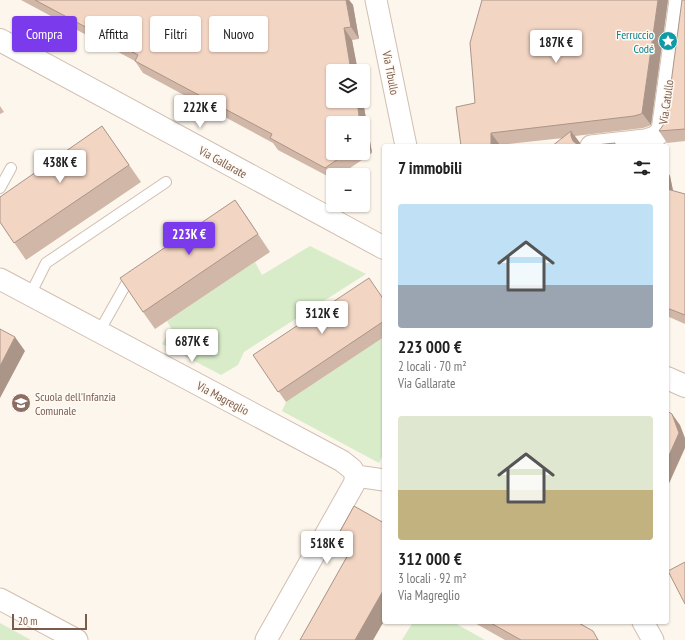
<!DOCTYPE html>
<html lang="it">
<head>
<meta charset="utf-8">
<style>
  body { margin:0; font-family:"PT Sans Narrow",sans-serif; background:#f2f2f2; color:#222; height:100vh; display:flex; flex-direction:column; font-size:15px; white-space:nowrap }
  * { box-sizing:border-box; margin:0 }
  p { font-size:13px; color:#767676 }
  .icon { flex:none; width:22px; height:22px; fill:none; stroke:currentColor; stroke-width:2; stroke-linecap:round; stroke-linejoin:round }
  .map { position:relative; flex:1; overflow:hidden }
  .side { position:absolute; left:382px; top:144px; width:287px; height:480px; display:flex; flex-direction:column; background:#fff; border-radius:4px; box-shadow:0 1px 3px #0004 }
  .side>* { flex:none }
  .top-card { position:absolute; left:12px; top:16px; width:310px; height:36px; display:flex; gap:8px }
  .buttons { position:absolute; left:326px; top:64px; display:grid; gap:8px }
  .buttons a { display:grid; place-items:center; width:44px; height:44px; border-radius:4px; background:#fff; box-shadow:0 1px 3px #0004; font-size:20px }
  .scale { position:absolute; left:12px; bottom:10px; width:75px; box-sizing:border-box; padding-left:4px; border:2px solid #7a5c4d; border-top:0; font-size:11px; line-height:14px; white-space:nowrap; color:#7a5c4d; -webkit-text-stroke:3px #fffaf3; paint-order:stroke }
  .price { position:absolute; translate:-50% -34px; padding:0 9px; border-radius:4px; background:#fff; color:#222; font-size:13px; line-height:26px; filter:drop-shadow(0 1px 2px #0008) }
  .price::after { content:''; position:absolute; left:50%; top:24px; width:12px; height:9px; margin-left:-6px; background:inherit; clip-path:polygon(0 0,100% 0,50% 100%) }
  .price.active { background:#7c3aed; color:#fff }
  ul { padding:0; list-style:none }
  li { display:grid; align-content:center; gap:8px; height:212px; padding:0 16px }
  li span { display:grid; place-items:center; height:124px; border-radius:4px; color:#555 }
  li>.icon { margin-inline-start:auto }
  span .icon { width:72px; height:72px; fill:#fffc; stroke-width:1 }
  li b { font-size:17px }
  h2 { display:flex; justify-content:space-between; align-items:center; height:48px; padding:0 16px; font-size:17px }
  .tag { padding:0 14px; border-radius:4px; background:#fff; box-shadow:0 1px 3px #0004; font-size:14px; line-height:36px }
  .tag.active { background:#7c3aed; color:#fff }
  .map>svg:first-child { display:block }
  .green { fill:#d8ecc9 }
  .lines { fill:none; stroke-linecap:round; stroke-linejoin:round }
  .service-casing { stroke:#d1beb0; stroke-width:12 }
  .minor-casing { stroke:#d1beb0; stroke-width:23 }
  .tertiary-casing { stroke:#d1beb0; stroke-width:24 }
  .service { stroke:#fff; stroke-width:10 }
  .minor { stroke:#fff; stroke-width:21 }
  .tertiary { stroke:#fff; stroke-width:22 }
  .wall { fill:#d1b7a8; fill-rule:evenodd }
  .shaded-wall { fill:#aa9588 }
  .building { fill:#f3d5c3; stroke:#aa9588 }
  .labels { text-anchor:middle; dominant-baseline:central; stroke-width:3; stroke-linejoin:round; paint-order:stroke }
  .culture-label { font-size:12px; fill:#0d838f; stroke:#fffaf3; text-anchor:end }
  .street-label { font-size:12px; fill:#7a5c4d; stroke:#fffaf3 }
  .education-label { font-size:12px; fill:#785e54; stroke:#fffaf3; text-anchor:start }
</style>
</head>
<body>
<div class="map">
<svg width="685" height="640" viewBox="0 0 685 640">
  <rect width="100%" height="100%" fill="#fdf6ec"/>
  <!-- green -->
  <path class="green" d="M310 246 366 274 244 352 238 365 221 375 162 344 171 328 167 321 255 262 262 275Z
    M384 337V453L379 463 282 411 286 402Z
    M413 622H453L485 640H402Z
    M0 623 31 640H0Z"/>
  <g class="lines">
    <defs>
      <path id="service" d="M0 188 11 168
        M30 295 46 263 166 182
        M99 332 126 284 135 278"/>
      <path id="minor" d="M376 0 406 146
        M591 146 645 140 655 137 662 131 680 0
        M0 279 342 461 352 469 356 476
        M356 476 384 480
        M0 599 77 640
        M643 622 653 640
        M266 640 354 484 356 476"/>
      <path id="tertiary" d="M0 40 384 248
        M667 378 685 386"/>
    </defs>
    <!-- service casing -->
    <use href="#service" class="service-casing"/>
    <!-- minor casing -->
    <use href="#minor" class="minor-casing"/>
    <!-- tertiary casing -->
    <use href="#tertiary" class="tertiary-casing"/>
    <!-- service -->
    <use href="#service" class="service"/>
    <!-- minor -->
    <use href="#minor" class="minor"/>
    <!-- tertiary -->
    <use href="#tertiary" class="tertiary"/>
  </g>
  <!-- wall -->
  <path class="wall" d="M21 0H349L353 5 359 39 352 40 372 153 340 175H333V179L278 150 273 143 143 73 135 61ZM363 123V153H333Z
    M482 0H668L651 125 649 126 643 128 575 136 580 143 579 146H552L563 138 500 145V146H461L475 103Z
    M685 0V141L667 143 659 131 666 121Z
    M0 106 4 112 0 114Z
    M102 126 141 182 26 260 0 222Z
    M667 171 670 176 673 191 685 194V324L667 316Z
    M235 200 270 252 155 329 143 312Z
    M384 300V337L286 402 253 355Z
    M384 523V621L373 640H300L349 553 347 551 337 537Z
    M473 622H577L599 640H505Z"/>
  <!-- shaded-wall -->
  <path class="shaded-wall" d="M346 0H349L353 5 359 39 351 27Z
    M658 0H668L651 125 642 113Z
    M344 28 352 40 358 71H351Z
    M357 101H363L372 153 364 141 363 123H360Z
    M571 131 580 143 579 146 573 141 571 136Z
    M491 133 500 145V146H491Z
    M667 171 670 176 675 200 667 189Z
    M235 200 247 217 270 252 258 234Z
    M15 337 25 351 0 398V366Z
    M672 414 680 425 685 438V448L667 488V460Z
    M384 589V621L373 640H355Z"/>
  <!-- building -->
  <path class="building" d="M35 0H346L351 27 344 28 351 71H333V101H357L360 123H333V153H347L325 168 270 138 272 134 135 61 138 55Z
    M482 0H658L642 113 641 114 634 116 491 133V146H461L456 107 475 103 470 43Z
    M682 0H685V129L659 131 666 121Z
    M102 126 129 165 14 243 0 222V197Z
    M571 131V136L573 141 578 145 583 146H552Z
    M615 143V146H586Z
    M667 189 685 194V315L667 308Z
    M235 200 258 234 143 312 120 278Z
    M369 278 384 300V321L278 392 253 355Z
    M0 329 15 337 0 366Z
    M667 411 672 414 679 433 667 460Z
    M354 506 384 523V589L355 640H300L353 546 337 537Z
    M685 562V604L668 571Z
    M489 622H577L593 631 598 640H521Z"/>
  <!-- icons -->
  <defs>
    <symbol id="sight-disc" viewBox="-11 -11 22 22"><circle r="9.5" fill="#0f9aa8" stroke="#fffaf3"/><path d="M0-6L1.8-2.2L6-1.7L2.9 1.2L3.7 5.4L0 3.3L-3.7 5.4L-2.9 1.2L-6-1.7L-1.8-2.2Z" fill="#fff"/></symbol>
    <symbol id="school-disc" viewBox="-11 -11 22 22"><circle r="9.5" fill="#8d6e63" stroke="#fffaf3"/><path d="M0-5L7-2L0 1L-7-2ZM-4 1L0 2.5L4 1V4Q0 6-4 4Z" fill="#fff"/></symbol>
  </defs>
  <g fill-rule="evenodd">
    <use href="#sight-disc" x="657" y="30" width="22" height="22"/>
    <use href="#school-disc" x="10" y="392" width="22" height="22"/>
  </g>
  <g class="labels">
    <!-- culture labels -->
    <g class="culture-label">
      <text x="654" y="34">Ferruccio<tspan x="654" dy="14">Codé</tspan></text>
    </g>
    <!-- street labels -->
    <g class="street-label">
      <text transform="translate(391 73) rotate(79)">Via Tibullo</text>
      <text transform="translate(666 102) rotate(-82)">Via Catullo</text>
      <text transform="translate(223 162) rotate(29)">Via Gallarate</text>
      <text transform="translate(223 398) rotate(28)">Via Magreglio</text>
    </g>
    <!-- education labels -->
    <g class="education-label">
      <text x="35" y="396">Scuola dell'Infanzia<tspan x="35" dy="14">Comunale</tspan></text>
    </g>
  </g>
</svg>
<div class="buttons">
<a><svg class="icon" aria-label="layers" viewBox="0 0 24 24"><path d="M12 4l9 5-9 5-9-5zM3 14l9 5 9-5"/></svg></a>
<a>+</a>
<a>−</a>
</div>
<div class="scale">20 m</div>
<b class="price" style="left:556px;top:64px">187K €</b>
<b class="price" style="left:200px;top:129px">222K €</b>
<b class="price" style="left:60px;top:184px">438K €</b>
<b class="price active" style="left:189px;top:256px">223K €</b>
<b class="price" style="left:322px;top:335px">312K €</b>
<b class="price" style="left:192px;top:363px">687K €</b>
<b class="price" style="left:327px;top:565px">518K €</b>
<div class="top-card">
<a class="tag active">Compra</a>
<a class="tag">Affitta</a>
<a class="tag">Filtri</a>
<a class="tag">Nuovo</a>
</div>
<section class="side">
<h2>7 immobili<svg class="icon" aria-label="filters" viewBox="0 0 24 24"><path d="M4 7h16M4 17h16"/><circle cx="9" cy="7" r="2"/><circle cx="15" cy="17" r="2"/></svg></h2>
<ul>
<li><span style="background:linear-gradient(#bfe0f5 65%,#9aa5b1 0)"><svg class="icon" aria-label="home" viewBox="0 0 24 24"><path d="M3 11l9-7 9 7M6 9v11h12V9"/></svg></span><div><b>223 000 €</b><p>2 locali · 70 m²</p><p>Via Gallarate</p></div></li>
<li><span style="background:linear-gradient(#dfe7d0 60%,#c2b280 0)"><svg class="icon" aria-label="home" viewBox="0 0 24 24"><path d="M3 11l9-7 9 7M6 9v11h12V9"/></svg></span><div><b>312 000 €</b><p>3 locali · 92 m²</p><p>Via Magreglio</p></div></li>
</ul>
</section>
</div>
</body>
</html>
